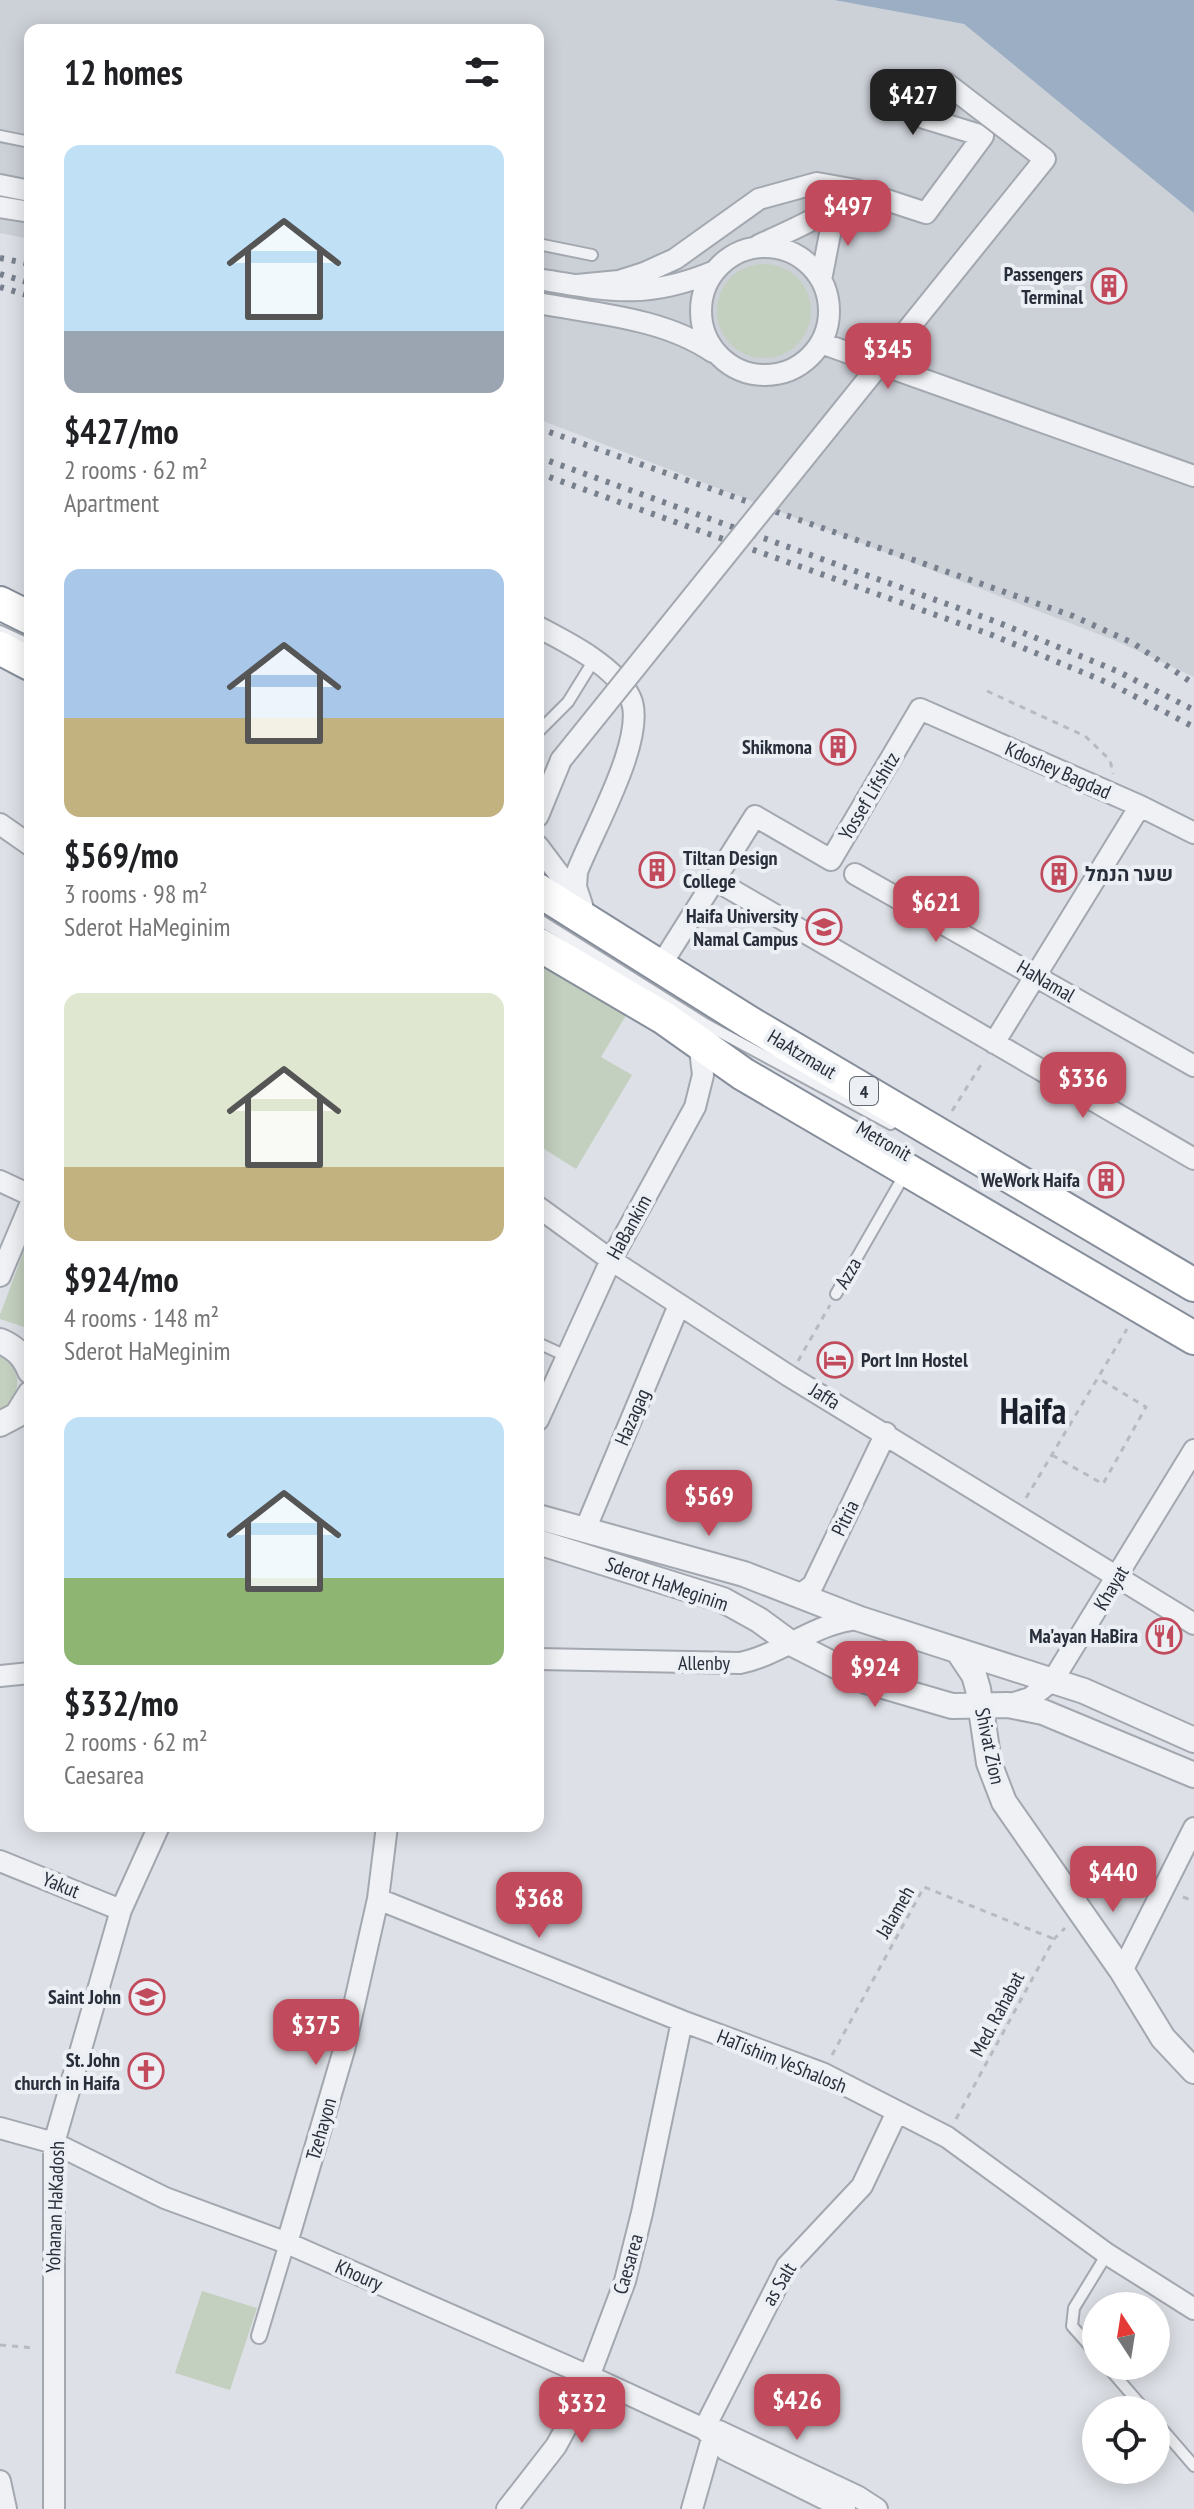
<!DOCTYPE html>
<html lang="en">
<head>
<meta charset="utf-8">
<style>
  body { margin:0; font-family:"PT Sans Narrow",Heebo,sans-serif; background:#f6f6f6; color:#202124; height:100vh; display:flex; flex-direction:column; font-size:30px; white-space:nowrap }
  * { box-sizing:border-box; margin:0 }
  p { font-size:26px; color:#757577 }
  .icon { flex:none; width:44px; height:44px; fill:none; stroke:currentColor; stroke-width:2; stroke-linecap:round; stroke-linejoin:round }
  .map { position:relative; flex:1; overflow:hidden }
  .sheet { position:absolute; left:24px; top:24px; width:520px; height:1808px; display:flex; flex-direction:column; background:#fff; border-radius:16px; box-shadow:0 4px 20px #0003 }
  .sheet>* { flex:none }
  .needle { width:52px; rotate:348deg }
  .buttons { position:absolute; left:1082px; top:2292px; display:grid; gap:16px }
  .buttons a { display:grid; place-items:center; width:88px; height:88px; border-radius:50%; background:#fff; box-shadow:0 4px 20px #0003; font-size:40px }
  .price { position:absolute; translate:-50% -68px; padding:0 18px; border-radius:16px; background:#c14b5c; color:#fff; font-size:26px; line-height:52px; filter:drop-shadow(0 2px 4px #0008) }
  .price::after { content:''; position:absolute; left:50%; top:48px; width:24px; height:18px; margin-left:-12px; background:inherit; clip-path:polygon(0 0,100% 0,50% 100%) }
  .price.active { background:#222; color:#fff }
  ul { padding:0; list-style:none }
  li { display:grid; align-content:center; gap:16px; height:424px; padding:0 40px }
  li span { display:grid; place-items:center; height:248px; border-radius:16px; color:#555 }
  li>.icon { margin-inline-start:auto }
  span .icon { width:144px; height:144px; fill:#fffc; stroke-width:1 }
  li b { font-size:34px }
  h2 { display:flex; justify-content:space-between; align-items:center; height:96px; padding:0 40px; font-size:34px }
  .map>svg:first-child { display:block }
  .built { fill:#ccd0d7 }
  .green { fill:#c3cfbf }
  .water { fill:#9baec3 }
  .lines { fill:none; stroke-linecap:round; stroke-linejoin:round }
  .service-casing { stroke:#a3a7af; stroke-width:14 }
  .pedestrian-casing { stroke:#a3a7af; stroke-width:18 }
  .minor-casing { stroke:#a3a7af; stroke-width:24 }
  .tertiary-casing { stroke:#a3a7af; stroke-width:28 }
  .trunk-casing { stroke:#868e9b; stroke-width:36 }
  .path { stroke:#b7bbc0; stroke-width:3; stroke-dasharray:6 6; stroke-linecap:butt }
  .service { stroke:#eff1f4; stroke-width:10 }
  .pedestrian { stroke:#eff1f4; stroke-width:14 }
  .minor { stroke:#eff1f4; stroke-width:20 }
  .tertiary { stroke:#eff1f4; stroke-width:24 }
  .trunk { stroke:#fff; stroke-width:32 }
  .rail { stroke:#78808e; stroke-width:6; stroke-dasharray:4 8; stroke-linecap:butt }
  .minor-bridge-casing { stroke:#a3a7af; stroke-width:24; stroke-linecap:butt }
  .minor-bridge { stroke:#eff1f4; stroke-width:20 }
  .labels { text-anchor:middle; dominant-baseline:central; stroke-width:8; stroke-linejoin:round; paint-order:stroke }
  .shield { fill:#eceff4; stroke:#636972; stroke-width:2 }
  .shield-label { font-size:18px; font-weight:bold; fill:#282f3b }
  .poi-label { font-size:20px; font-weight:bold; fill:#282f3b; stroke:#eceff4; text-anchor:end }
  .street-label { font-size:20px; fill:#282f3b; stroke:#eceff4 }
  .town-label { font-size:36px; font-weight:bold; fill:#1a202c; stroke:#eceff4 }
</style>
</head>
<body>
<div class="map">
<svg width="1194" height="2509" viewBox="0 0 1194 2509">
  <rect width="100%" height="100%" fill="#dde0e6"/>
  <!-- built -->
  <path class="built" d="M0 0H834L964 24 1194 213V677L1114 640 538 419V30H30V239L0 233Z"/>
  <!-- green -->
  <path class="green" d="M717 311a47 47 0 1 1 94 0a47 47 0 1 1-94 0Z
    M546 954 631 1007 601 1057 632 1075 576 1169 538 1145V967Z
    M30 1234V1309L24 1327 0 1319V1315Z
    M0 1355C24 1369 22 1396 0 1411Z
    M202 2291 257 2308 230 2390 175 2373Z"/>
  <!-- water -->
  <path class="water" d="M834 0H1194V213L964 24Z"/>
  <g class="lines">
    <defs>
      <path id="service" d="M0 136 30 142
        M538 244 592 255
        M0 631 30 645
        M538 732 568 702 594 660
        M538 919 707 1025 891 1124
        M836 1294 906 1172
        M538 1343 566 1356
        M1096 2353 1072 2326 1074 2308 1107 2254
        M1107 2366 1145 2410
        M1156 2422 1194 2466"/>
      <path id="pedestrian" d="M259 2336 287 2243"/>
      <path id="minor" d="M0 185 30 191
        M0 207 30 212
        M759 245C794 229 826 216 856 190
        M701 311a64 64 0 1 1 128 0a64 64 0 1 1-128 0Z
        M538 279C609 291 646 300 715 271
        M821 280 835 208
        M577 285 619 281 644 273 675 259 759 199 817 183 856 190 926 213 983 136 924 118C917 106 914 100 921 88
        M538 303C597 314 663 318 713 352
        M821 343 1194 476
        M538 627C567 642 615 666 630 697 649 735 591 834 577 872L576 887 582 905
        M538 816 561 760
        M0 824 30 845
        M538 846 577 898
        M855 874 1194 1066
        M715 880 1194 1159
        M659 968 755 816 831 860 920 709 1140 806 1194 833
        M994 1043 1140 806
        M0 1181 30 1195
        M538 1207 611 1260 789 1376 1194 1624
        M0 1276 30 1205
        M538 1420 611 1260 695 1107 703 1075 700 1050 695 1040
        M585 1530 679 1305
        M795 1595 801 1594 813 1585 886 1433
        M538 1659 740 1663C783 1654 815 1622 860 1619
        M0 1676 30 1673
        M1008 1705 1030 1698 1053 1680 1194 1450
        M0 1861 121 1910
        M378 1899 682 2021 822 2073 947 2137 1107 2254 1194 2309
        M1122 1971 1194 1828
        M0 2128 54 2143 165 2198 287 2243 589 2376 704 2429 726 2450 845 2509
        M287 2243 344 2050 378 1899 387 1826
        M704 2429 787 2266 862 2186 897 2112
        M0 2481 6 2509
        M54 2509V2143L121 1910 159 1826
        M507 2509 556 2446 578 2406 625 2281 642 2213 682 2021
        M692 2509 713 2435 719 2431 857 2496 877 2509"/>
      <path id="tertiary" d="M0 1341C15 1347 24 1356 30 1371
        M0 1424 17 1415 30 1394
        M538 1517 744 1574 860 1619 1084 1691 1194 1740
        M538 1542 723 1600 759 1620 789 1642 866 1681 952 1706 1008 1705 1043 1712 1194 1775
        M958 1651 974 1675 978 1689 989 1763 1004 1802 1122 1971 1163 2038 1194 2071"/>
      <path id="trunk" d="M0 603 30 618
        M0 648 30 664
        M538 890 750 1023 1194 1285
        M538 944 664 1018 743 1074 1194 1338"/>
    </defs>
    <!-- service casing -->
    <use href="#service" class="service-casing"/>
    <!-- pedestrian casing -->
    <use href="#pedestrian" class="pedestrian-casing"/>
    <!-- minor casing -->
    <use href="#minor" class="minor-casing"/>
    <!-- tertiary casing -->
    <use href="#tertiary" class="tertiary-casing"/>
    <!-- trunk casing -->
    <use href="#trunk" class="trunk-casing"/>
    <!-- path -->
    <path class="path" d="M987 691 1085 736 1110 760 1113 774
      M952 1111 984 1060
      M798 1361 830 1305
      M1052 1455 1103 1484 1146 1407 1098 1378
      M1026 1498 1127 1329
      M1183 1897 1194 1901
      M832 2055 924 1887 1054 1939
      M956 2119 1054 1939 1065 1928
      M0 2345 34 2348"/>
    <!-- service -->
    <use href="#service" class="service"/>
    <!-- pedestrian -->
    <use href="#pedestrian" class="pedestrian"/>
    <!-- minor -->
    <use href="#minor" class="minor"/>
    <!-- tertiary -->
    <use href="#tertiary" class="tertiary"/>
    <!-- trunk -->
    <use href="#trunk" class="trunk"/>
    <!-- rail -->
    <path class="rail" d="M0 258 30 264
      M0 274 30 283
      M0 287 30 296
      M538 428 1073 616 1133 643 1194 684
      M538 457 997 622 1117 671 1194 710
      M538 473 992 635 1111 684 1194 727"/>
    <defs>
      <path id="minor-bridge" d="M561 760 1045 159 946 83 932 81 921 88"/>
    </defs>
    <!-- minor-bridge casing -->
    <use href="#minor-bridge" class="minor-bridge-casing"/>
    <!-- minor-bridge -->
    <use href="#minor-bridge" class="minor-bridge"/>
  </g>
  <!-- icons -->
  <defs>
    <symbol id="building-ring" viewBox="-11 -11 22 22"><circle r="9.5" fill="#eceff4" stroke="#c14b5c" stroke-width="1.5"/><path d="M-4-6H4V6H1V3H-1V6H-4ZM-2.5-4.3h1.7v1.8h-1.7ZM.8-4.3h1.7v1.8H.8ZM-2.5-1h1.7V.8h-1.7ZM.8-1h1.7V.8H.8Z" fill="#c14b5c"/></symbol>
    <symbol id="school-ring" viewBox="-11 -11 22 22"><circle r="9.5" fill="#eceff4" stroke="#c14b5c" stroke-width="1.5"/><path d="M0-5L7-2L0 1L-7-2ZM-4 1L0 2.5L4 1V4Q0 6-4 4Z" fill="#c14b5c"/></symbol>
    <symbol id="hotel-ring" viewBox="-11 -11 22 22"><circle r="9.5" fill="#eceff4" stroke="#c14b5c" stroke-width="1.5"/><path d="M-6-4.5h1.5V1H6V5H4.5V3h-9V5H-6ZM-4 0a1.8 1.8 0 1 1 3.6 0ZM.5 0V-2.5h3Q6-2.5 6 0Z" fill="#c14b5c"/></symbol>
    <symbol id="restaurant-ring" viewBox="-11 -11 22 22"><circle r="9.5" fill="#eceff4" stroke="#c14b5c" stroke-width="1.5"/><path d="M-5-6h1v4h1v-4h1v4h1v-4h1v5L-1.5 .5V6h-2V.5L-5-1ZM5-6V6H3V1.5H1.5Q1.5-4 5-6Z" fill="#c14b5c"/></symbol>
    <symbol id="church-ring" viewBox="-11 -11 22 22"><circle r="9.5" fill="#eceff4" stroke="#c14b5c" stroke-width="1.5"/><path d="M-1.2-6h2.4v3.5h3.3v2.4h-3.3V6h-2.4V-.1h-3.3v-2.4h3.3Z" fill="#c14b5c"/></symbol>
  </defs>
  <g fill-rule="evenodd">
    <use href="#building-ring" x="1089" y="266" width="40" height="40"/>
    <use href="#building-ring" x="818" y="727" width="40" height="40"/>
    <use href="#building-ring" x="637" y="850" width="40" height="40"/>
    <use href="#building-ring" x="1039" y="854" width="40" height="40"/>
    <use href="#school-ring" x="804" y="907" width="40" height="40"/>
    <use href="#building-ring" x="1086" y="1160" width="40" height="40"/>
    <use href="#hotel-ring" x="815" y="1340" width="40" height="40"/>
    <use href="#restaurant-ring" x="1144" y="1616" width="40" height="40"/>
    <use href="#school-ring" x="127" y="1977" width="40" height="40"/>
    <use href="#church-ring" x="126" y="2051" width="40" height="40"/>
  </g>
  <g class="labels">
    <!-- shield labels -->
    <rect class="shield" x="850" y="1077" width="28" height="28" rx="6"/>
    <g class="shield-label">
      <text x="864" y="1091">4</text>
    </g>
    <!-- poi labels -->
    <g class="poi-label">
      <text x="1083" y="274">Passengers<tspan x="1083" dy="23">Terminal</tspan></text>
      <text x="812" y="747">Shikmona</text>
      <text x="683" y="858" text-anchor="start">Tiltan Design<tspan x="683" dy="23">College</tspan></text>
      <text x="1085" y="874" text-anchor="start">שער הנמל</text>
      <text x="798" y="916">Haifa University<tspan x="798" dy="23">Namal Campus</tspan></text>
      <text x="1080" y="1180">WeWork Haifa</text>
      <text x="861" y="1360" text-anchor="start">Port Inn Hostel</text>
      <text x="1138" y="1636">Ma'ayan HaBira</text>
      <text x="121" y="1997">Saint John</text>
      <text x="120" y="2060">St. John<tspan x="120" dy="23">church in Haifa</tspan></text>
    </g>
    <!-- street labels -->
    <g class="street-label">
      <text transform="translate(1058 770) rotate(24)">Kdoshey Bagdad</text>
      <text transform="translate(869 796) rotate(-59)">Yossef Lifshitz</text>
      <text transform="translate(1046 981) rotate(30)">HaNamal</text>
      <text transform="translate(802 1054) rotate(31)">HaAtzmaut</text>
      <text transform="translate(884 1141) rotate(30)">Metronit</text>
      <text transform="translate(629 1227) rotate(-61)">HaBankim</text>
      <text transform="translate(848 1273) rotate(-60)">Azza</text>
      <text transform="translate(825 1396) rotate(31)">Jaffa</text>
      <text transform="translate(632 1417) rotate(-67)">Hazagag</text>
      <text transform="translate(845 1518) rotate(-64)">Pitria</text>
      <text transform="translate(667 1584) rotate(19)">Sderot HaMeginim</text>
      <text transform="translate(1111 1588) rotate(-59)">Khayat</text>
      <text x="704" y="1663">Allenby</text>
      <text transform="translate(990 1746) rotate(78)">Shivat Zion</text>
      <text transform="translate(61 1885) rotate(22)">Yakut</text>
      <text transform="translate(895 1912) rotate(-60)">Jalameh</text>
      <text transform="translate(997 2014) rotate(-62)">Med. Rahabat</text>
      <text transform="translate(782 2061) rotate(22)">HaTishim VeShalosh</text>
      <text transform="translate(321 2129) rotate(-74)">Tzehayon</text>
      <text transform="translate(55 2207) rotate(-88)">Yohanan HaKadosh</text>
      <text transform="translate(628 2264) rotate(-74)">Caesarea</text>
      <text transform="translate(359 2275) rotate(24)">Khoury</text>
      <text transform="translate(779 2284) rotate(-59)">as Salt</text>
    </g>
    <!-- town labels -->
    <g class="town-label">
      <text x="1033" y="1410">Haifa</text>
    </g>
  </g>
</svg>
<div class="buttons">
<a><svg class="needle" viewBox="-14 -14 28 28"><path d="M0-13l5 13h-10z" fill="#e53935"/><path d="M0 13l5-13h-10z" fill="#757577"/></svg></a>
<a><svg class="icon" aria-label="locate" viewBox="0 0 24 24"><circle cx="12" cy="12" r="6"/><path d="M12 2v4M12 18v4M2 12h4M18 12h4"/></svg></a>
</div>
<b class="price active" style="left:913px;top:137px">$427</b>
<b class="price" style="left:848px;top:248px">$497</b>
<b class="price" style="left:888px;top:391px">$345</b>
<b class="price" style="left:936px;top:944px">$621</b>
<b class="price" style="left:1083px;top:1120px">$336</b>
<b class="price" style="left:709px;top:1538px">$569</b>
<b class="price" style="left:875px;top:1709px">$924</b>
<b class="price" style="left:1113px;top:1914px">$440</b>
<b class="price" style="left:539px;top:1940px">$368</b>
<b class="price" style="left:316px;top:2067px">$375</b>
<b class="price" style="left:797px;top:2442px">$426</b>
<b class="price" style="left:582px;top:2445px">$332</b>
<section class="sheet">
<h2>12 homes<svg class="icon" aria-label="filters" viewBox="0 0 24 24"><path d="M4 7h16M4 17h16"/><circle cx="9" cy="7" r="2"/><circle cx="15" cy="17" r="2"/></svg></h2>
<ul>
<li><span style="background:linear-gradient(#bfe0f5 75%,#9aa5b1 0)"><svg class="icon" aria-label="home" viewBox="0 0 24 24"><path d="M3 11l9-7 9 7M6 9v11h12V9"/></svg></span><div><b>$427/mo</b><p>2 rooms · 62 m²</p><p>Apartment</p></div></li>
<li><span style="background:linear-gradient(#a9c7e8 60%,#c2b280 0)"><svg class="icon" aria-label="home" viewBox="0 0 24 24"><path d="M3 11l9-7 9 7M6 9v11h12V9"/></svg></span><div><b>$569/mo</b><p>3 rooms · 98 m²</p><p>Sderot HaMeginim</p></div></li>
<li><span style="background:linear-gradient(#dfe7d0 70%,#c2b280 0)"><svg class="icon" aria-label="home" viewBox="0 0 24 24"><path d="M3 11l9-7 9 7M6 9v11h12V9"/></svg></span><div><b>$924/mo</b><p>4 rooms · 148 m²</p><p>Sderot HaMeginim</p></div></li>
<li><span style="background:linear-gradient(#bfe0f5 65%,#8fb573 0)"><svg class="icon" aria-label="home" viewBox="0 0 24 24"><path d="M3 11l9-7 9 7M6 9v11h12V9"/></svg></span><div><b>$332/mo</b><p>2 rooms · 62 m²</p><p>Caesarea</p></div></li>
</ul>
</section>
</div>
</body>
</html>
